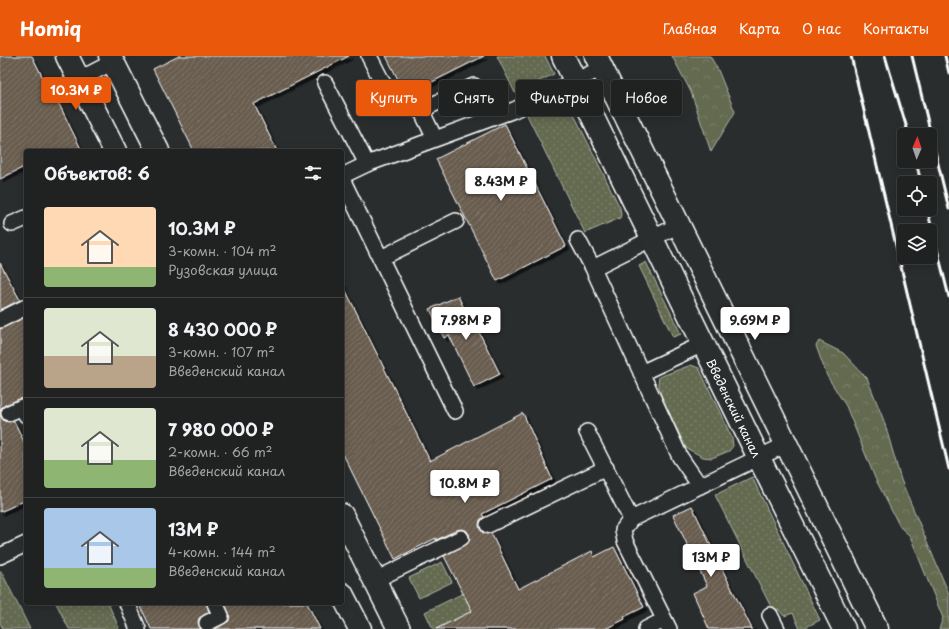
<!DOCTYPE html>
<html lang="ru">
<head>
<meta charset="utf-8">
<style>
  body { margin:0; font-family:"Playpen Sans",sans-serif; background:#282a2a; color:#f1f3f6; height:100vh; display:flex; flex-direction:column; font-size:15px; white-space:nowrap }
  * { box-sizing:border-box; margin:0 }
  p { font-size:13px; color:#a2a4a5 }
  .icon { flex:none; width:22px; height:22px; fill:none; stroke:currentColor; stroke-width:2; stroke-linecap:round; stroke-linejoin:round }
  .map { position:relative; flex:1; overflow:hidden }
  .drawer { position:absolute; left:24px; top:93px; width:320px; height:456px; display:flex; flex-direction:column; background:#202222; border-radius:4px; box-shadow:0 2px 10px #0003,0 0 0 1px #3d3f40 }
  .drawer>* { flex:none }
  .guide { position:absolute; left:356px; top:24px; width:380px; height:36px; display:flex; gap:8px }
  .needle { width:26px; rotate:2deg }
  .controls { position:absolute; left:897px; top:72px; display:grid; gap:8px }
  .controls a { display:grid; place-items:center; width:40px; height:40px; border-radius:4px; background:#202222; box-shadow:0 2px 10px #0003,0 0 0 1px #3d3f40; font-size:20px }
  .price { position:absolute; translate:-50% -34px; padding:0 9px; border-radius:4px; background:#fff; color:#222; font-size:13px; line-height:26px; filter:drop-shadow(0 1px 2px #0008) }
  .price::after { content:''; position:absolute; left:50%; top:24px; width:12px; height:9px; margin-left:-6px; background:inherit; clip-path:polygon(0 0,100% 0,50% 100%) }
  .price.selected { background:#ea580c; color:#fff }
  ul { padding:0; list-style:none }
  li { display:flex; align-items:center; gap:12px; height:100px; padding:0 20px }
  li+li { border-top:1px solid #3d3f40 }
  li span { display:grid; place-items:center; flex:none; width:112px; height:80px; border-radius:4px; color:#555 }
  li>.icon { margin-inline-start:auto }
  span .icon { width:48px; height:48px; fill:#fffc; stroke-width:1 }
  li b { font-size:17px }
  h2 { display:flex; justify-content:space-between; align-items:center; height:48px; padding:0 20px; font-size:17px }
  .tag { padding:0 14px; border-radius:4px; background:#202222; box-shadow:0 2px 10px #0003,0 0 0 1px #3d3f40; font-size:14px; line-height:36px }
  .tag.selected { background:#ea580c; color:#fff }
  header { display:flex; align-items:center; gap:24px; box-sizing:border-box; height:56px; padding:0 20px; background:#ea580c; color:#fff }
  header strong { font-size:19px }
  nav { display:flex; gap:22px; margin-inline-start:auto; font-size:14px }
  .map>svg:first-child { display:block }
  .grass { fill:url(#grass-dots); stroke:#b1b4a8 }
  .forest { fill:url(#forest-crowns); stroke:#b1b4a8 }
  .building { fill:url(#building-hatch); stroke:#fff; filter:url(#shadow) }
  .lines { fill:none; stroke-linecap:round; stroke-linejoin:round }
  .lane-casing { stroke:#fff; stroke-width:18 }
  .street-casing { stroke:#fff; stroke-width:25 }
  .secondary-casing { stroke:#fff; stroke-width:25 }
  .lane { stroke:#2a2d2e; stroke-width:15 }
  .street { stroke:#2a2d2e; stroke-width:22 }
  .secondary { stroke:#2a2d2e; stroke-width:22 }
  .rail { stroke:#fff; stroke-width:3 }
  .labels { text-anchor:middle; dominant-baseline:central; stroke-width:3.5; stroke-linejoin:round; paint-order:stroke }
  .street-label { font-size:12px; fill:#fff; stroke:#2a2d2e }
</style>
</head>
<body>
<header>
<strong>Homiq</strong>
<nav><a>Главная</a><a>Карта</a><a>О нас</a><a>Контакты</a></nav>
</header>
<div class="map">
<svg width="949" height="573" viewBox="0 0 949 573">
  <defs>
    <pattern id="grass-dots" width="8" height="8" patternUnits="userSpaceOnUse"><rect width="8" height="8" fill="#636a50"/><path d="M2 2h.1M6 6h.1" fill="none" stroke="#7a806a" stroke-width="1.8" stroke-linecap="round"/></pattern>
    <pattern id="forest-crowns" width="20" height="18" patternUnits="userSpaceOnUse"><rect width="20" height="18" fill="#636a50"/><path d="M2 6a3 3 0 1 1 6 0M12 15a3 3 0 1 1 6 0" fill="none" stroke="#7a806a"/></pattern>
    <pattern id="building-hatch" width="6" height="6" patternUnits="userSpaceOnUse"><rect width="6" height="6" fill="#695d50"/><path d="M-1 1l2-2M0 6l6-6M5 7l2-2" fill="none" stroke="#80756a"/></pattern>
    <filter id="shadow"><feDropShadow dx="3.5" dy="3.5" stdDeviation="0" flood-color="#0009"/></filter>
  </defs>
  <rect width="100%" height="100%" fill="#2a2d2e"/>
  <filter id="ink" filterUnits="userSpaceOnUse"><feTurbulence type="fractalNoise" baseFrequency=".025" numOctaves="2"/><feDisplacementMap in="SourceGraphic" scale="8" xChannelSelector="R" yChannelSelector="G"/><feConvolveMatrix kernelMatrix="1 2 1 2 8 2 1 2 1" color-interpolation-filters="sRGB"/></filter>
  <g filter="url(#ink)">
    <!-- grass -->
    <path class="grass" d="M497 0H545L554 18 515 37Z
      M565 40 620 152 621 158 620 162 585 177 527 59Z
      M646 206 681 278 673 281 639 210Z
      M691 309 699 312 732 382 733 390 729 395 712 402 703 401 686 392 661 339 658 327 659 321Z
      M752 421 820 564 802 573H800L793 557 784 560 779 554 772 553 715 439Z
      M442 506 452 526 419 542 409 522Z
      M0 515H1L30 573H3L0 567Z
      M482 528 491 546 436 573H433L425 556Z
      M56 547H108L119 572 117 573H69Z"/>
    <!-- forest -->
    <path class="forest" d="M672 0H710L718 14 735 56 711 96 691 36Z
      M819 285 843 297 867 322 884 365 901 424 949 538V573H939L943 562 910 480 900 471 875 422 846 350 827 320 816 290Z"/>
    <!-- building -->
    <path class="building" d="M0 0H32L47 30 43 33 42 38 43 42 46 46 51 47 55 46 59 48 82 95H26V110L0 123Z
      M179 0H349L254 48 277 95H194L153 13Z
      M386 0H484L406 39Z
      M505 68 566 190 497 225 436 103Z
      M0 207 20 244 0 254Z
      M342 227 430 405 523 357 552 423 482 458 484 461 480 464 479 469 480 473 483 477 487 478 491 477 518 533 592 495 594 501 614 491 644 551 624 561 625 563 605 573H436L472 555 444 500 468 487 470 483 469 478 466 474 461 473 457 474 436 484V482L395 503 342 396Z
      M458 240 475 275 478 274 500 318 474 331 449 279 444 282 430 253Z
      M26 261V341L5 349 1 352 0 357 1 361 4 365 9 366 14 365 26 390V444L0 456V273Z
      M692 450 726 521 752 573H709L693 537 707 530 673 459Z
      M139 547H206L209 556 199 562 198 567 201 573H151Z
      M225 547H307L320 573H215L229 565V557Z"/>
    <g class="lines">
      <defs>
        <path id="lane" d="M369 0 393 47 421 54 435 83
          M325 27 367 108
          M51 38 113 6
          M421 54 474 30
          M342 120 367 108 514 54 602 12
          M342 123 455 355
          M12 168 26 162
          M578 184 593 212 680 401 700 430
          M381 202 456 165
          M593 212 679 169
          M0 264 26 251
          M641 317 703 288
          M9 357 22 351 26 359
          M587 376 631 463 787 388
          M631 463 623 474 625 485 669 573
          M488 469 606 412
          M0 500 26 488
          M375 524 461 482
          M127 547 138 573
          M770 559 777 573
          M207 567 221 560 215 547
          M646 573 664 564"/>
        <path id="street" d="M563 0 759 402 844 573"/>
        <path id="secondary" d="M67 0 115 95
          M110 0 158 95
          M596 0 877 573
          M342 459 399 573
          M342 538 360 573"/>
      </defs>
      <!-- lane casing -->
      <use href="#lane" class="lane-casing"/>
      <!-- street casing -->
      <use href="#street" class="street-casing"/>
      <!-- secondary casing -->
      <use href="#secondary" class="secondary-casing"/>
      <!-- lane -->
      <use href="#lane" class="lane"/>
      <!-- street -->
      <use href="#street" class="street"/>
      <!-- secondary -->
      <use href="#secondary" class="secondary"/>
      <!-- rail -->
      <path class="rail" d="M851 0 949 413
        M885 0 909 79
        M912 0 949 153
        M945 0 949 17
        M916 105 921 127
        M927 153 949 241"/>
    </g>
  </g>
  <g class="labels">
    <!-- street labels -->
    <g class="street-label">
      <text transform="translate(734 352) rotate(64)">Введенский канал</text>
    </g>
  </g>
</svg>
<div class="controls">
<a><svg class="needle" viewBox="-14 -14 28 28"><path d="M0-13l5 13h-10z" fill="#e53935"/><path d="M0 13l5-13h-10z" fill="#a2a4a5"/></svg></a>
<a><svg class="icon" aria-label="locate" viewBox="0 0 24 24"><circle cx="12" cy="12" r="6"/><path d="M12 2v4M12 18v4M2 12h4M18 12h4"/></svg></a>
<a><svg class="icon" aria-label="layers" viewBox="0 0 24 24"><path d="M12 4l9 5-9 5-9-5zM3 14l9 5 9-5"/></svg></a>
</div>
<b class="price selected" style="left:76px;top:55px">10.3M ₽</b>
<b class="price" style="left:501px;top:146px">8.43M ₽</b>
<b class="price" style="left:466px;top:285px">7.98M ₽</b>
<b class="price" style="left:755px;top:285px">9.69M ₽</b>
<b class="price" style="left:465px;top:448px">10.8M ₽</b>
<b class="price" style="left:711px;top:522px">13M ₽</b>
<div class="guide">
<a class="tag selected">Купить</a>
<a class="tag">Снять</a>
<a class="tag">Фильтры</a>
<a class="tag">Новое</a>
</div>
<section class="drawer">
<h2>Объектов: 6<svg class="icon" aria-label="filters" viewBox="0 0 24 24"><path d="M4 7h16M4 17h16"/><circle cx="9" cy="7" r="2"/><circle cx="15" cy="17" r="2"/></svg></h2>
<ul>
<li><span style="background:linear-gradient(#ffd9b3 75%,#8fb573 0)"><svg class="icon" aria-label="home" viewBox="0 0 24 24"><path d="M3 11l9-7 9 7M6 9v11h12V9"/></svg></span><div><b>10.3M ₽</b><p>3-комн. · 104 m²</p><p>Рузовская улица</p></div></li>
<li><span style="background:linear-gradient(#dfe7d0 60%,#b9a48a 0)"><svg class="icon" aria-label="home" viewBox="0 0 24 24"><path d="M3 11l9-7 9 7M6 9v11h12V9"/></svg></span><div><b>8 430 000 ₽</b><p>3-комн. · 107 m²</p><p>Введенский канал</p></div></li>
<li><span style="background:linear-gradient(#dfe7d0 65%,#8fb573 0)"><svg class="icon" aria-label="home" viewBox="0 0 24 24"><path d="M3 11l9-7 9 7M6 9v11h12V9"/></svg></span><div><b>7 980 000 ₽</b><p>2-комн. · 66 m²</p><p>Введенский канал</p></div></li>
<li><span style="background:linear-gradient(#a9c7e8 75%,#8fb573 0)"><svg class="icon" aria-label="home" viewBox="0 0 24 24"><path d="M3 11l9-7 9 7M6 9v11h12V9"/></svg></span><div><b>13M ₽</b><p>4-комн. · 144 m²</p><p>Введенский канал</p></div></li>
</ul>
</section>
</div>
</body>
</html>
